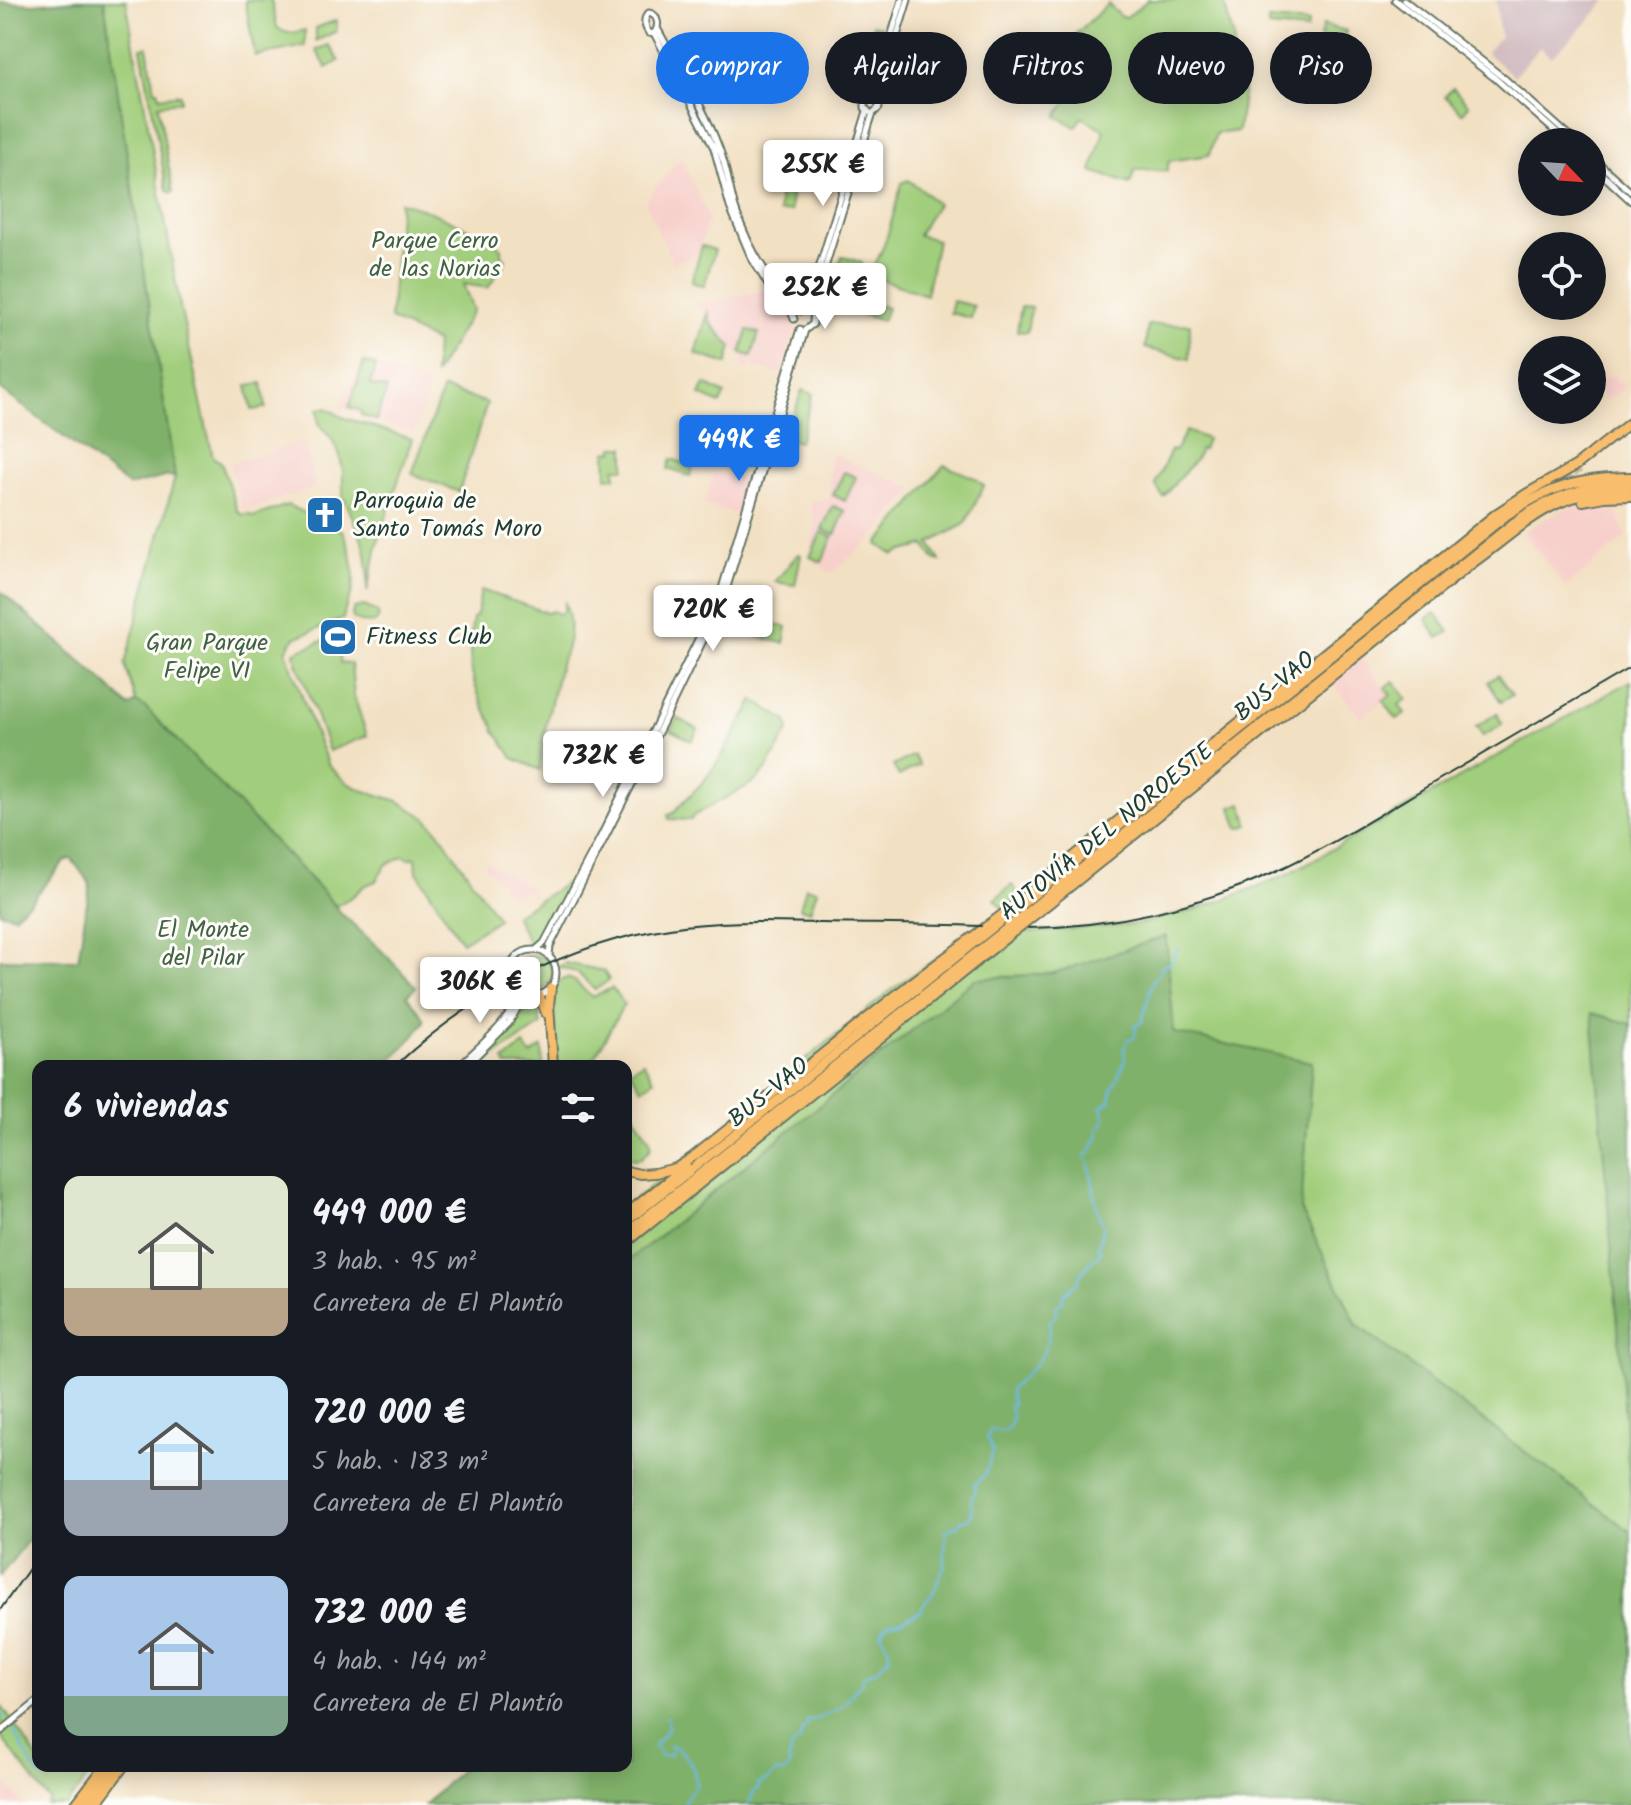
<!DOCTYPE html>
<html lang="es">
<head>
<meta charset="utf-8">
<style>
  body { margin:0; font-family:Kalam,sans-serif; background:#242831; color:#f1f3f6; height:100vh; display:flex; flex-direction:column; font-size:30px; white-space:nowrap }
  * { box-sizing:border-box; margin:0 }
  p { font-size:26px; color:#9ea1a6 }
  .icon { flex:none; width:44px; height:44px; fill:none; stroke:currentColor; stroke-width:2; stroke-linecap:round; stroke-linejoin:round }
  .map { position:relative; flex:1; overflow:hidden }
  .panel { position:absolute; left:32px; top:1060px; width:600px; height:712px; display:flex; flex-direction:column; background:#171b24; border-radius:16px; box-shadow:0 4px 20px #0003 }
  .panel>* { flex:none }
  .top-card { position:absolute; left:656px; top:32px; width:760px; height:72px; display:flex; gap:16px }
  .needle { width:52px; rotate:115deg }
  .controls { position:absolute; left:1518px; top:128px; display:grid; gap:16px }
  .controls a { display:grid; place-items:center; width:88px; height:88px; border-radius:50%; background:#171b24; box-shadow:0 4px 20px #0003; font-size:40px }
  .price { position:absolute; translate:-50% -68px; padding:0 18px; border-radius:8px; background:#fff; color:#222; font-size:26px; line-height:52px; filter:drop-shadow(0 2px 4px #0008) }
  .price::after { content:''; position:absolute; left:50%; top:48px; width:24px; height:18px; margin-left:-12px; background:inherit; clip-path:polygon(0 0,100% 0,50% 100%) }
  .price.selected { background:#1a73e8; color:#fff }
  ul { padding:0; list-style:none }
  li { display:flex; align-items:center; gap:24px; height:200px; padding:0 32px }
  li span { display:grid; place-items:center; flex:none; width:224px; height:160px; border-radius:16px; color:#555 }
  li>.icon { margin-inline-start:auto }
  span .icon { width:96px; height:96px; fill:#fffc; stroke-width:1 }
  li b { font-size:34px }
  h2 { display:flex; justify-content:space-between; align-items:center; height:96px; padding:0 32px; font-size:34px }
  .chip { padding:0 28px; border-radius:36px; background:#171b24; box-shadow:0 4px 20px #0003; font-size:28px; line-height:72px }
  .chip.selected { background:#1a73e8; color:#fff }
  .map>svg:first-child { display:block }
  .built { fill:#f7d0cb }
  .industrial { fill:#d2bec2 }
  .green { fill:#a1ce7b; stroke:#608658; stroke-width:2 }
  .forest { fill:#80b16b; stroke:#507750; stroke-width:2 }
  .water { fill:#6ebbe8; stroke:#467c8e; stroke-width:2 }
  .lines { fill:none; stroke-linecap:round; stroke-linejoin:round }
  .stream { stroke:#6ebbe8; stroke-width:2 }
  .motorway-tunnel { stroke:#c8bfa6; stroke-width:8; stroke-dasharray:8 4; stroke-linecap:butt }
  .tertiary-casing { stroke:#697666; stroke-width:9 }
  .motorway-casing { stroke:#697666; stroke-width:12 }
  .tertiary { stroke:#fff; stroke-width:5 }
  .motorway { stroke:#f9be6d; stroke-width:8 }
  .rail { stroke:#1f3d34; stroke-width:2 }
  .labels { text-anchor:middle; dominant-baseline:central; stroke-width:6; stroke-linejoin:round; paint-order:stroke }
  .park-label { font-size:24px; fill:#406146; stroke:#fdfcf7 }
  .poi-label { font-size:24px; fill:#1f3d34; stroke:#fdfcf7; text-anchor:start }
  .street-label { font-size:24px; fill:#1f3d34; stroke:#fdfcf7 }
</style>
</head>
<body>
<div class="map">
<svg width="1631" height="1805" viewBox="0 0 1631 1805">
  <rect width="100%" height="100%" fill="#fdfcf7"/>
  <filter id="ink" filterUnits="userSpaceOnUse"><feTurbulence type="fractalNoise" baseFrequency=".0125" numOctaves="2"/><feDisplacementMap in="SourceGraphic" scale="16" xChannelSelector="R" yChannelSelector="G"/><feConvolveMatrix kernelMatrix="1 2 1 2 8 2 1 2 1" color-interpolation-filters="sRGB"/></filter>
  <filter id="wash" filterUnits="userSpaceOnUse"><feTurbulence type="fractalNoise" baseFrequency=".006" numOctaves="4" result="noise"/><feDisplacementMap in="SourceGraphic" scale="32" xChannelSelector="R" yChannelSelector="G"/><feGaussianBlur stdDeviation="1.8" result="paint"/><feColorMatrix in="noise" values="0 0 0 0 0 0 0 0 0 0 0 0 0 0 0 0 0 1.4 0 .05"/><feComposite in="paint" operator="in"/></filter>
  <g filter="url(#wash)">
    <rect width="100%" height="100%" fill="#f2e0c2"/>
    <!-- built -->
    <path class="built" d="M681 157 709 218 698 253 673 264 645 201Z
      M765 290 768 291 772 296 749 370 743 369V359L711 324 707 312 693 304Z
      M772 299 792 317 796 330 780 374 752 366Z
      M364 361 430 385 414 434 369 419 339 407Z
      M1613 375 1617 382 1621 381 1625 389 1605 400 1595 383Z
      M304 442 316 487 245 511 242 509 230 467 231 463Z
      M830 452 914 489 871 540 831 573 809 557 814 527 810 502 830 498Z
      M714 471 750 482 740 515 704 505Z
      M1612 498 1626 537 1566 587 1522 532 1560 511 1578 505Z
      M699 588 713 595 706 610 690 603Z
      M1362 659 1390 695 1361 718 1332 683Z
      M486 861 490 864 533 889 514 895 508 893 501 886V881L496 879 484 865Z
      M0 1775 24 1805H0Z"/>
    <!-- industrial -->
    <path class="industrial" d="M1496 0H1607L1585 25 1551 57 1540 47 1514 76 1486 53 1500 37Z"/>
    <!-- green -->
    <path class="green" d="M104 0H126L180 306 212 453 214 458 221 462 237 510 242 515 250 514 252 517 288 505 343 531C351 550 358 575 351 595 348 603 344 609 343 619L294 638 286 651 315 733 328 764 338 775 349 784 362 790 398 801 426 818 439 832 498 919 462 942 417 872 416 859 414 857 410 859 403 856 386 865 376 881 364 886 353 896 336 906 145 707 136 702 125 664 175 477Z
      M245 0H271L277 27C286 36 294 33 305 30V46L255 56Z
      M1148 0H1223L1234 39 1232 64H1228L1232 84 1244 87 1238 131 1224 133H1216L1209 155 1169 161 1167 171 1135 170 1130 184 1092 171 1104 130 1082 117 1076 127 1057 116 1071 94 1076 92V84L1072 82 1067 84V91L1059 103 1027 85 1082 43 1076 34 1108 4 1121 17H1127Z
      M337 20V31L316 41V28Z
      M1268 20 1308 23 1307 30 1268 27Z
      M873 24 888 30 869 90C864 97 861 96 853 94Z
      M1323 25 1346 31 1343 43 1320 37Z
      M919 35 937 41 927 74 908 68Z
      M722 42 737 59 728 68 713 51Z
      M329 45 339 61 327 68 316 50Z
      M147 47 155 90H158L160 97 180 94 181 101 158 105 173 192 171 193 167 190 141 48Z
      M1453 88 1469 105 1462 113 1445 96Z
      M908 180 922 190 937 204 918 235 937 240 926 295 868 275C887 250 893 213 902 183Z
      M779 189H791V211L779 212Z
      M400 202C436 211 470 229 502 248V254L506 260 488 288 463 284 473 310 434 376 436 342 390 319Z
      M702 246 715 250 704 286 691 282Z
      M842 256 862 263 858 277 846 280 845 282 834 279Z
      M850 296 887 308 882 321 846 309Z
      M953 301 974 306 971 318 950 313Z
      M1021 307 1031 308 1027 332 1017 331Z
      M708 312 711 324 732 347 727 364 696 354Z
      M1190 324 1189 359 1145 348 1148 325Z
      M748 330 759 333 752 356 741 353Z
      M364 362 376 366 370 385 387 389 376 420 361 415V411L349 407Z
      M262 383 266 408 252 410 247 385Z
      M705 384 725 394 720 404 700 395Z
      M443 389 487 403 459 492 412 474Z
      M802 390 813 394 799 442 786 438Z
      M327 408 342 417 412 439 378 542 367 592 368 570 366 553 363 542 343 495V471L339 453 331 438 319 424 318 409Z
      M1186 431 1207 439 1203 450 1200 449 1196 459 1163 497 1155 484 1171 450 1175 451Z
      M614 447H625V468H615L616 477 607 478 606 452 614 451Z
      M671 459 693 466 690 476 668 469Z
      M944 465 975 478 984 486 965 524 930 543 940 561 934 559 925 545C915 549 904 549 894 555L879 545 878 544Z
      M844 472 856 477 845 501 833 495Z
      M833 506 845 511 835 535 822 529Z
      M821 532 833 537 822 562 810 557Z
      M798 554 801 555 795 585 775 582Z
      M481 590 548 613 552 611 560 614 563 612 565 603C571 619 571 636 565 653 564 657 561 660 560 664 552 699 542 734 540 770L513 758 494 729V726C471 687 466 662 473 618L477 615Z
      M364 606 377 612 379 617 375 623 360 622 353 618 352 613 354 608Z
      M1436 613 1449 632 1438 638 1426 619Z
      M759 622 787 627 784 643 757 637Z
      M327 639 331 650 335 649 340 653V663L351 664 354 696 367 736 329 751 294 654 295 652Z
      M1498 675 1512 695 1501 702 1488 682Z
      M1394 681 1407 699 1399 705 1405 713 1397 719 1383 701 1391 695 1385 688Z
      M1631 681V1805L626 1680V1207L894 988 976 931 1037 932 1139 924 1194 910 1223 900 1286 875Z
      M754 700 787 721 789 730 766 770 756 781 693 816 691 820 669 819 668 815 672 814 703 782 722 756Z
      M1497 713 1502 725 1483 736 1476 727Z
      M677 718 698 729 692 741 671 730Z
      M914 755 919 765 899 776 893 766Z
      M1242 803 1249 825 1239 828 1231 807Z
      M565 884 569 889 543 939 537 943 529 944 515 915Z
      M1012 885 1019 894 1002 908 995 899Z
      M806 887 817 890 810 911 800 908Z
      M516 973a18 18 0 1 1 36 0a18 18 0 1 1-36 0Z
      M565 963 604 971 609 980 595 990 578 973 559 967Z
      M567 978 575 981 592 997 612 988 624 1004 590 1066H557L553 994 559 981Z
      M529 1008 538 1010 541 1025 480 1066H474Z
      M524 1045 531 1055 542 1047 543 1066H507L504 1061Z
      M643 1062 654 1080 642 1088 630 1070Z
      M626 1102 651 1142 650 1149 641 1158 633 1159 626 1156Z
      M0 1704 38 1759V1766H43L50 1777 60 1766H97L66 1805H47L49 1800 1 1737Z"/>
    <!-- forest -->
    <path class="forest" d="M77 0H104L175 477 169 476 129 486 0 389V2L35 4Z
      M0 591 99 677 129 707 136 702 145 707 321 890 341 913 383 952 416 987 407 995 424 1018V1022L414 1036 385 1066H38V1528L0 1576V959L78 960 90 884 71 858 65 861 32 900 14 916 0 912Z
      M1166 936 1174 1033 1312 1062 1301 1209 1357 1325 1631 1532V1805H425L464 1766H626V1263L975 979 1054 973Z
      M1592 1013 1631 1024V1508L1622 1375Z"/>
    <!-- water -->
    <path class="water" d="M1175 35 1178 38 1176 52 1165 54 1153 46 1154 43Z"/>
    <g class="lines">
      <!-- stream -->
      <path class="stream" d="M0 1712 4 1718
        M667 1717 668 1729 654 1745 661 1756 671 1755 670 1745C687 1752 695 1766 696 1785L688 1795 684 1805
        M13 1730 33 1767 44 1779
        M750 1801 754 1792 758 1789V1785L769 1779 776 1772 781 1774 786 1771 790 1764 789 1760 793 1745 800 1741C800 1735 802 1729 807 1726V1721C820 1719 842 1709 849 1698 854 1691 855 1688 862 1683V1679L866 1674 875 1671 889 1658V1650L881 1634C883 1631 885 1625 889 1623 894 1621 899 1622 903 1620 910 1617 914 1613 921 1611 924 1603 928 1599 933 1593 938 1584 939 1574 944 1567L946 1531 955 1526 957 1527 961 1520H967L972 1514 971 1500 975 1490 974 1485 985 1475 993 1452 987 1437 991 1429C1009 1436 1017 1422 1009 1406L1012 1405 1010 1390C1024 1376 1050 1354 1048 1333L1050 1329 1049 1323 1057 1313 1056 1307 1064 1300 1062 1296 1073 1285 1077 1284 1081 1274 1091 1262 1094 1257 1098 1256 1101 1252 1098 1247 1104 1226C1092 1208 1096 1177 1085 1155L1090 1153 1099 1135 1098 1128 1105 1122 1102 1107 1110 1101 1112 1089 1125 1062 1124 1049 1129 1039 1134 1037 1136 1030 1134 1027 1142 1022 1153 980 1159 975 1161 967 1171 962 1178 947
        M748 1805V1804"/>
    </g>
  </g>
  <g filter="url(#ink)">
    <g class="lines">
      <!-- motorway-tunnel -->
      <path class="motorway-tunnel" d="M1554 488 1582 467
        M1524 511 1540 499"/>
      <defs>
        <path id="tertiary" d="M1395 0 1496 79 1567 142
          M1404 0 1505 79 1576 142
          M649 13C659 15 660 28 653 34L649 33C644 26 643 18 649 13Z
          M657 28C678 67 704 107 719 148 727 168 729 188 735 208 748 248 769 283 800 311
          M654 33 714 148 730 207 751 257 768 285 791 311 794 319
          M869 112 865 108V102L870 98 876 87 902 0
          M1592 157 1631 192
          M1592 165 1631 201
          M806 311 867 111
          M805 330 813 324 814 303 870 122 873 113 879 108 878 100 881 88 908 0
          M536 950 544 943 599 840 720 595 800 329
          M510 973a23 23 0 1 1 46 0a23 23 0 1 1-46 0Z
          M549 956 550 946 663 723 724 597 805 330
          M459 1066C479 1046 516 1019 517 990
          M466 1066 509 1023 522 1000 529 996
          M0 1732 38 1701"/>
        <path id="motorway" d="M1583 501 1604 497 1631 496
          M551 988 549 1005 553 1066
          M539 995 546 1013
          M626 1171 640 1174 655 1173 676 1168 693 1157 910 984 1003 914 1497 513 1526 494 1577 465 1631 422
          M626 1214 686 1166
          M626 1222 1507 515C1550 486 1580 478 1631 477
          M626 1233 1512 524C1548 497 1586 485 1631 483
          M626 1243 1474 562C1501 543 1527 518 1557 504 1580 493 1606 491 1631 488
          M75 1805 105 1766
          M85 1805 115 1766
          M95 1805 124 1766"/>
      </defs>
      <!-- tertiary casing -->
      <use href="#tertiary" class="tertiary-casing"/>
      <!-- motorway casing -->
      <use href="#motorway" class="motorway-casing"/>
      <!-- tertiary -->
      <use href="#tertiary" class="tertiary"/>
      <!-- motorway -->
      <use href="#motorway" class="motorway"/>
      <!-- rail -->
      <path class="rail" d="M1028 928C1112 927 1197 907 1274 872 1329 847 1381 814 1433 783 1499 744 1565 706 1631 667
        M395 1066C470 996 568 943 670 928 720 920 771 922 822 923 875 924 928 924 981 926
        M0 1610 38 1556"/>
    </g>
  </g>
  <!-- icons -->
  <defs>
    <symbol id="church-square" viewBox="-11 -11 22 22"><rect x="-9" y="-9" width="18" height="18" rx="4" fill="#1f6fb2" stroke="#fdfcf7"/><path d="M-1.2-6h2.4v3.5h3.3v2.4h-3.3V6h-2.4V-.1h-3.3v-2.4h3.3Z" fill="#fff"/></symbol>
    <symbol id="stadium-square" viewBox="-11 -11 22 22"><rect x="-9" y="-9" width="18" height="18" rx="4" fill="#1f6fb2" stroke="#fdfcf7"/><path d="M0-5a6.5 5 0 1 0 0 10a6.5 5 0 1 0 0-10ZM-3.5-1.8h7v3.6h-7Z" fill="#fff"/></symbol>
  </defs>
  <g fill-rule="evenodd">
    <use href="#church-square" x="303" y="493" width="44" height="44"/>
    <use href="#stadium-square" x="316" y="615" width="44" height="44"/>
  </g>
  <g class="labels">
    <!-- park labels -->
    <g class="park-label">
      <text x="435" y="241">Parque Cerro<tspan x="435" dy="28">de las Norias</tspan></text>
      <text x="207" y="643">Gran Parque<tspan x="207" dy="28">Felipe VI</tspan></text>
      <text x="203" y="930">El Monte<tspan x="203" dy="28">del Pilar</tspan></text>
    </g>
    <!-- poi labels -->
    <g class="poi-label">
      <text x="353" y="501">Parroquia de<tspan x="353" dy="28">Santo Tomás Moro</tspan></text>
      <text x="366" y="637">Fitness Club</text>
    </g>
    <!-- street labels -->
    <g class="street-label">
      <text transform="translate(1275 687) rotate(-39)">BUS-VAO</text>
      <text transform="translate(1107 832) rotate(-39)">AUTOVÍA DEL NOROESTE</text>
      <text transform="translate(769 1093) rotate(-39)">BUS-VAO</text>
    </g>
  </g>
</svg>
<div class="controls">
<a><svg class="needle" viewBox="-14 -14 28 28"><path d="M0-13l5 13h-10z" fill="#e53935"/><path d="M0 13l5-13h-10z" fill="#9ea1a6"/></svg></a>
<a><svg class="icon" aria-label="locate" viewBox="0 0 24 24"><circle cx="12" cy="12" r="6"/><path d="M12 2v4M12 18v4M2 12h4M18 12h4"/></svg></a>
<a><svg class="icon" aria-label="layers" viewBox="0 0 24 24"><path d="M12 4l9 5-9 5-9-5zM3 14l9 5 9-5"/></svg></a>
</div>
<b class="price" style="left:823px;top:208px">255K €</b>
<b class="price" style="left:825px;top:331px">252K €</b>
<b class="price selected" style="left:739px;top:483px">449K €</b>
<b class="price" style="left:713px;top:653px">720K €</b>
<b class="price" style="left:603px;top:799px">732K €</b>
<b class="price" style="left:480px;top:1025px">306K €</b>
<div class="top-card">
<a class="chip selected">Comprar</a>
<a class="chip">Alquilar</a>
<a class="chip">Filtros</a>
<a class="chip">Nuevo</a>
<a class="chip">Piso</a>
</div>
<section class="panel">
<h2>6 viviendas<svg class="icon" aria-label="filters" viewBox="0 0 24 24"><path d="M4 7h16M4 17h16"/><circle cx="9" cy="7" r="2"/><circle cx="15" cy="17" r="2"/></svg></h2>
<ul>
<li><span style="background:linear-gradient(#dfe7d0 70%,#b9a48a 0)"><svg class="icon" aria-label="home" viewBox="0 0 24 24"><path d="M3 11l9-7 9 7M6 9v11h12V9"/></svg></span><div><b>449 000 €</b><p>3 hab. · 95 m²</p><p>Carretera de El Plantío</p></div></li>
<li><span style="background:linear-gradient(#bfe0f5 65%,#9aa5b1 0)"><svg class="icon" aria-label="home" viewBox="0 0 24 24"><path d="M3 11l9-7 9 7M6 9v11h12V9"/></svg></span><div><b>720 000 €</b><p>5 hab. · 183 m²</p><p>Carretera de El Plantío</p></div></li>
<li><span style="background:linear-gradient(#a9c7e8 75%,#7fa58c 0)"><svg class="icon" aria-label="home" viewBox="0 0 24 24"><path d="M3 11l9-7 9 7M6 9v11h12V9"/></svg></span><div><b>732 000 €</b><p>4 hab. · 144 m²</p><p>Carretera de El Plantío</p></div></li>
</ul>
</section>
</div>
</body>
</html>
